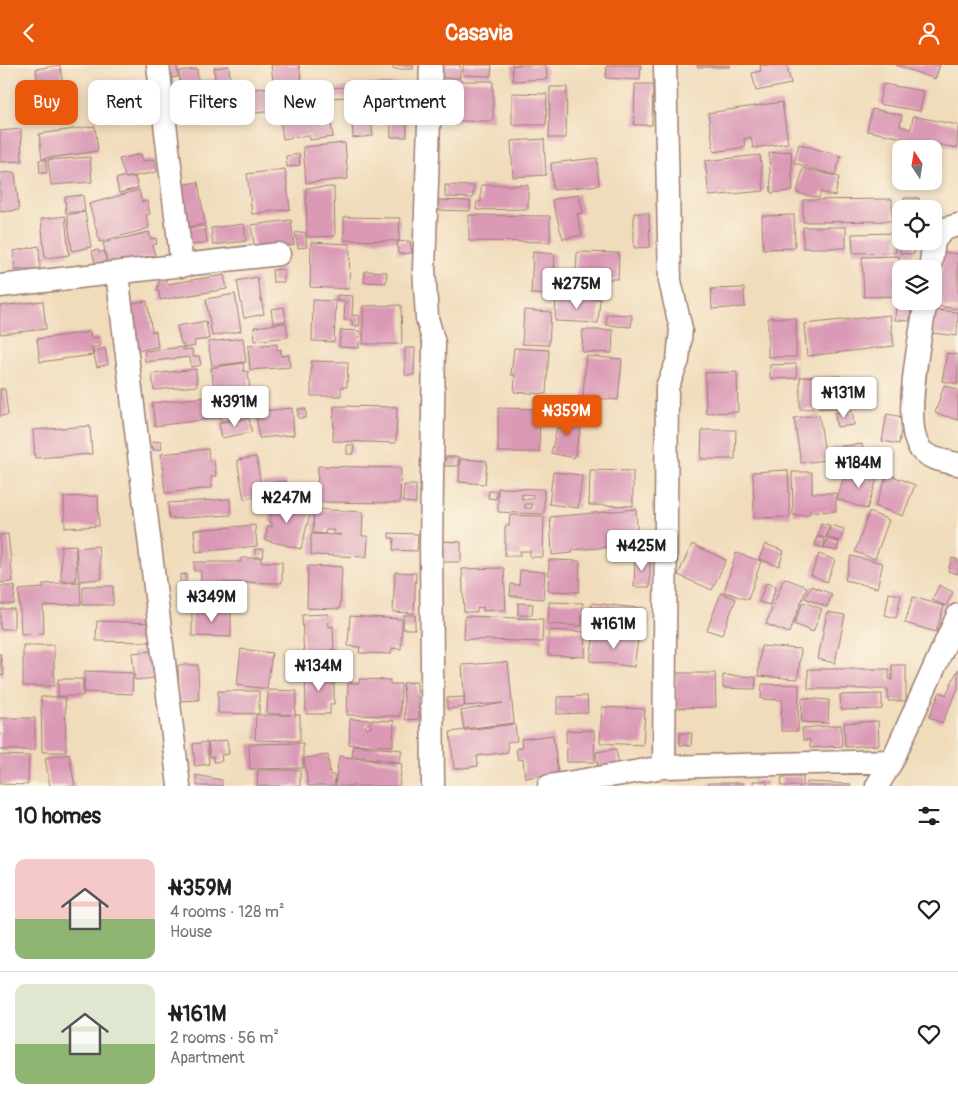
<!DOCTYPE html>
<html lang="en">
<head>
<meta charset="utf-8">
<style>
  body { margin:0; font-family:Pangolin,sans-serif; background:#f6f6f6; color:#202124; height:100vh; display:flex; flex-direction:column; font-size:19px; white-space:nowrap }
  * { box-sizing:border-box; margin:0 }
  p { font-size:16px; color:#757577 }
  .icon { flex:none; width:28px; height:28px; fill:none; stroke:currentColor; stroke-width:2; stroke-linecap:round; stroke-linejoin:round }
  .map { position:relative; height:721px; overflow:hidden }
  .details { display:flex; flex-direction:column; background:#fff; flex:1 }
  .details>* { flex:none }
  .top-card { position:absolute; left:15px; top:15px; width:500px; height:45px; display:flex; gap:10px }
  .needle { width:32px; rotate:348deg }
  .buttons { position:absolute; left:892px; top:75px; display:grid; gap:10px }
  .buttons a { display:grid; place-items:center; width:50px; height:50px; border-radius:10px; background:#fff; box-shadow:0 2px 8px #0003; font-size:25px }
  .price { position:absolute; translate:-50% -42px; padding:0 11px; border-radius:5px; background:#fff; color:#222; font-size:16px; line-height:32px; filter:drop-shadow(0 1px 2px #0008) }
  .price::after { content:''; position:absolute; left:50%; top:30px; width:15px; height:11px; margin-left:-8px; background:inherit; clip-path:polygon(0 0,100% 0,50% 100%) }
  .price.on { background:#ea580c; color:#fff }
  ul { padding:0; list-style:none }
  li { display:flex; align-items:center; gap:15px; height:125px; padding:0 15px }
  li+li { border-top:1px solid #e0e0e0 }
  li span { display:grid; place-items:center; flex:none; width:140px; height:100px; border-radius:10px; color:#555 }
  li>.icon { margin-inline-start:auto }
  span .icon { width:60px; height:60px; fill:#fffc; stroke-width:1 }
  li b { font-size:21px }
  h2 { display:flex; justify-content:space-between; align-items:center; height:60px; padding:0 15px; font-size:21px }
  .pill { padding:0 18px; border-radius:10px; background:#fff; box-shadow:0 2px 8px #0003; font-size:18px; line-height:45px }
  .pill.on { background:#ea580c; color:#fff }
  header { display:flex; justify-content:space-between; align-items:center; height:65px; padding:0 15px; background:#ea580c; color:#fff; font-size:22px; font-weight:800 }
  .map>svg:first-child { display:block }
  .building { fill:#da9ab6; fill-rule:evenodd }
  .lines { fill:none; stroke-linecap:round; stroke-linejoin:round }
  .minor-casing { stroke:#9d7e73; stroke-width:25 }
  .minor { stroke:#fff; stroke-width:22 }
</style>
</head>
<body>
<header><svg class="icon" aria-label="back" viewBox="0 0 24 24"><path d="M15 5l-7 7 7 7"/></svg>Casavia<svg class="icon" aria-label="person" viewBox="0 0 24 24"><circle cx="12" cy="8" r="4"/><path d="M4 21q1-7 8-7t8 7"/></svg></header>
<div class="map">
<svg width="958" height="721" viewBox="0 0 958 721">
  <rect width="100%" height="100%" fill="#fcf5e5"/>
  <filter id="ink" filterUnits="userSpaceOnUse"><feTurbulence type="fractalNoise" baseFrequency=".02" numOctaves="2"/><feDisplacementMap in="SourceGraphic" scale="10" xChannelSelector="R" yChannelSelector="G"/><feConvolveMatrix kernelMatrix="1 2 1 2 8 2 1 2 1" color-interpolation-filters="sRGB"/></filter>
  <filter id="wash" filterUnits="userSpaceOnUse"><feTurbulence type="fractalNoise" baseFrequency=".0096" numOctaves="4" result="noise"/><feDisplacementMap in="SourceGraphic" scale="20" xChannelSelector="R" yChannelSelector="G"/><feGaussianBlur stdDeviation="1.12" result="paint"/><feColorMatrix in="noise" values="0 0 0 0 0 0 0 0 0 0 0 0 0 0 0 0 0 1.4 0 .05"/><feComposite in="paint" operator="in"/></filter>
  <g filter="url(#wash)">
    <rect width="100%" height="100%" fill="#f0dcbb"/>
    <g id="blocks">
      <!-- building -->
      <path class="building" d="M60 0 65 35 41 39 36 4Z
        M177 0 178 12 169 13V1Z
        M271 0H299L302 18 274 22Z
        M393 0H413V4H393Z
        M442 0H460V13H442Z
        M463 0H492L491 11 463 10Z
        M512 0H546L547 14 513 16Z
        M607 0H641L640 15 606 13Z
        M697 0H730V2H697Z
        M760 0H787L791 19 756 26 752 8 761 6Z
        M896 0H940L935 14Z
        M229 1 231 25 181 30 179 6 197 4 198 16 215 14 214 3Z
        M451 16H493V56H446V38H451Z
        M405 18V28L351 30 350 20Z
        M635 19H653L652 60H634Z
        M883 19 924 26 920 46 879 39Z
        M270 22 273 46 173 58 171 47 183 45 182 33Z
        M348 22 349 32 328 33 333 72 310 75 309 70 283 74 276 30 301 26 304 43 305 37 326 34H314V24Z
        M550 22H567L566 73H549Z
        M512 28 547 29 546 60H512Z
        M390 33H406L407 72H391Z
        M782 37 788 78 753 83 751 72 744 74 745 82 714 87 708 48Z
        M872 44 902 50 900 61 911 64 913 51 958 60 957 83 867 66Z
        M371 54 373 71 353 73 352 55Z
        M95 61 98 86 42 94 39 69Z
        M21 64 22 96 0 97V66Z
        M544 74 546 110 513 112 511 76Z
        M345 78 348 114 306 118 303 82Z
        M799 79 841 91 835 110 794 98Z
        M791 86 793 126 771 128 769 88Z
        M141 89 143 96 155 94 157 107 125 113 135 112 138 123 119 128 116 114 125 111 119 94Z
        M299 89 300 100 287 102 286 91Z
        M760 90 764 126 709 131 705 96Z
        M90 92 92 117 51 120 48 95Z
        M597 93 599 120 553 125 551 98Z
        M39 95H46L47 108H40Z
        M803 103 839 112 835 131 821 127 819 133 797 128Z
        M285 104 290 144 252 149 247 109Z
        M15 107 19 145 0 147V108Z
        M198 117 205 159 188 162 181 120Z
        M445 120 474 121 473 133 445 132Z
        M481 120H528V144L476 145 477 137H481Z
        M334 122 335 171 307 172 306 123Z
        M139 125 142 137 147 136 150 149 146 150 149 163 100 177 89 139Z
        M579 129 583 148 577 149 582 170 563 174 552 135Z
        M83 130 85 146 66 148 65 132Z
        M904 133H919V144H903Z
        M892 134V156L803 157V135Z
        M435 135 470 136V146L435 145Z
        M85 147 91 182 72 186 67 150Z
        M634 148H649L650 182 634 183Z
        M469 150 550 151V177L469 176Z
        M794 150 795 183 763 184 762 151Z
        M65 151 69 190 45 193 41 154Z
        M344 152 400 153 399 176 344 175Z
        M291 155 294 180 255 185 251 160Z
        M244 159 246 176 213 180 211 163Z
        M205 161 207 178 191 180 189 163Z
        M803 162H846V183H803Z
        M149 167 151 174 156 173 157 179 152 180 155 190 126 196 125 194 108 198 103 178Z
        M305 167 307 182 298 183 295 168Z
        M896 168V187L853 188 852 169Z
        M410 176 412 188 398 189 397 177Z
        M901 176H915L914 189 900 188Z
        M311 177 350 179 349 224 310 222Z
        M39 181 40 203 15 205 14 186Z
        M99 185V188L104 186 107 202 97 205 92 186Z
        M533 187 555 189 553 230 531 229Z
        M577 187 619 188 618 214 576 213Z
        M944 187 958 189V244L936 241Z
        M899 191 900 231 864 232 862 192Z
        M284 204V217H273L272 205Z
        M365 206 387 207 386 218 364 217Z
        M224 210 227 224 160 235 159 226H157L159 216 166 215 167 219Z
        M257 212 264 249 244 253 237 216Z
        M744 223 745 242 712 244 711 224Z
        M235 229 241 266 212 271 206 234Z
        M337 230 353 231 352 250 360 251 359 261H352V255H344L345 237 337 236Z
        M556 232 600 234 598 258 555 256Z
        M313 235 336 236 334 277 312 276Z
        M43 236 46 264 0 269V241Z
        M147 236 152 267 156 266 158 282 133 286 126 239Z
        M896 237 911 238 910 256 895 255Z
        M401 240 402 279H363V241Z
        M284 242 286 256 273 258 271 244Z
        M524 245 551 247 549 280 522 279Z
        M935 245 958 247 957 271 932 268Z
        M607 249 632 250 631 262 606 260Z
        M890 250 894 281 807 291 804 259Z
        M768 253H796V292H768Z
        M206 256 209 274 194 276 195 281 184 283 183 279H181L177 261Z
        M286 258 288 272 255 276 254 262Z
        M341 265 360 266 359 283 339 282Z
        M583 265H613L612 288 582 287Z
        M90 267 91 273 99 272 100 282H92L93 290 40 297 37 274Z
        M243 273 246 297 212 301 208 277Z
        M277 279V285L281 284V291L289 290 290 302 250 305 248 281Z
        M183 282V285L192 284 193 292 199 291 201 300 191 302 190 292 145 297 144 286Z
        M105 283 108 299 97 302 93 286Z
        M405 283H415L414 310H405Z
        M514 283 549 285 546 329 514 327 515 310H511Z
        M947 288 958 290V319L942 316Z
        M586 291 622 294 618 335 583 332Z
        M311 296 348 297 347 322H341V331H311Z
        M243 298 244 307 248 306 250 324 215 329 211 303Z
        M796 299 797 313 770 314V300Z
        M196 304 197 321 154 325 152 309Z
        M737 307 738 347 706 348 705 308Z
        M841 311 842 343 800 344V312Z
        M944 320 958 325V355L935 348Z
        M0 324H5L8 350 0 351Z
        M215 331 218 353 155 361 152 338Z
        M246 331 250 350 221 356 217 337Z
        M334 341 397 342 396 378 333 376Z
        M292 343 294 370 259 373 256 347Z
        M498 343 540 344 539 387H498Z
        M298 344H306V353H298Z
        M852 346 854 360 837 362 835 348Z
        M887 349 903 352 899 379 882 376Z
        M560 350 583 355 574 393 551 388Z
        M819 350 826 395 801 398 794 353Z
        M249 353 252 367 222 373 219 358Z
        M90 361 92 389 35 393 33 365Z
        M702 365H736L735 394H701Z
        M161 376 162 384 153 385 152 377Z
        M862 379 864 395 833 397 832 382Z
        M347 380H354L353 389H347Z
        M208 384 209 396 214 395 216 411 211 412 212 423 165 428 161 389Z
        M256 392 263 430 244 434 237 395Z
        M446 392H459L458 401H441V395H445Z
        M460 394 487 396 485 419 459 417Z
        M318 401 401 403 400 438 317 437Z
        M873 401 881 403 867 444 837 434 845 408 868 416Z
        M590 405 633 406V441L589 440Z
        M788 405 790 452 754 453 753 407Z
        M553 407 582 410 578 443 549 439Z
        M792 407H812V428H836V446L809 447V450H793Z
        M888 409 915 420 903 451 875 441Z
        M286 416 287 430 264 432 263 418Z
        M404 420H416V438L403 437Z
        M498 423 544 424V449L498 447ZM522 429 534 430 533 434H522ZM525 439H532V443H525Z
        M489 426H497L496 434 488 433Z
        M98 431 99 461 65 463 64 432Z
        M230 434 231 450 169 454 168 438Z
        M274 434 307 442 305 448 310 449 301 484 265 475 268 461 272 462V458L269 457 271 448 265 447 268 436 274 438Z
        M314 444 363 447 362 471H368L367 492 311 490V469L341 470 334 469V465H326L325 469 313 468Z
        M636 444 638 480 572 485V488L552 490 550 452Z
        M869 447 889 455 875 494 855 487Z
        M510 450 544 451 543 492H530V486H520V491H505V461H509Z
        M821 458 829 460 826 473 818 471Z
        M255 460 257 481 196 487 194 465Z
        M831 460 844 464 840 476 827 472Z
        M389 468 418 469 417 486 393 485 394 473H389Z
        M8 469 13 517 0 518V470Z
        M817 472 825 475 823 483 815 480Z
        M827 474 839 477 837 486 824 483Z
        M441 476 461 477V497H441Z
        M692 479 726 495 712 525 678 510Z
        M765 479 784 486 779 501 759 494Z
        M76 480V516H61V481Z
        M98 481 102 514 79 516 76 483Z
        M255 484H264L263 492H255Z
        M736 488 761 496 748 535 724 527Z
        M819 489 835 495 827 517 811 510Z
        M851 491 883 498 877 523 845 515Z
        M635 492H650V522H634Z
        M241 493H261V497H282V518L201 517V506H194V497H241Z
        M952 493 958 495V509L948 506Z
        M549 495 580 496 579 527 548 526Z
        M308 501 342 502 340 544 307 543Z
        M504 503 506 545 483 546V542L477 543V547H464L462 504Z
        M520 505 545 507 543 534 510 531 511 519 519 520Z
        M395 507 416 508 414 548 393 547Z
        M186 509V517H180V510Z
        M784 513 807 522 789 568 766 559Z
        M80 517 81 539 43 541 44 568 21 569 19 525 43 523V519Z
        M766 518 776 521 770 540 759 537Z
        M182 519 197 520 196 538H181Z
        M939 520 953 527 946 541 932 535Z
        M0 521H15L14 539H0Z
        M83 521H113V540H83Z
        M811 521 832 529 827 542 805 533Z
        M721 528 736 534 722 570 707 565Z
        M889 528 901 530 896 553 885 550Z
        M913 532 944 541 936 567 905 558Z
        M549 537 583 538 582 561 548 559Z
        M803 537 822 544 813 567 794 559Z
        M518 538 533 539 532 550H518Z
        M592 538 646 544 642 570 589 563Z
        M0 544H14V564H0Z
        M192 545H231V572L192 571Z
        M827 547 845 550 835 598 818 594Z
        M328 549 329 562 333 561 334 585H330L331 593 304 595 302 550Z
        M404 550H415V564H403Z
        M350 551 402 554 401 584 392 583 391 589 359 588 360 582 348 581Z
        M465 551 543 554 542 577 464 574Z
        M97 556 151 558 150 577 96 576Z
        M549 565 586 567 585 592 548 590Z
        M594 568 638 574 634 602 590 596Z
        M23 580H54V621H23Z
        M761 581 801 584 798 614 758 611Z
        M241 584 272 588 267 624 237 620Z
        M151 586 154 613 135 615 132 588Z
        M0 588 4 610 0 611Z
        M508 597 514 658 464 664 461 646 503 638 465 641 462 600Z
        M178 600H198L199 635 179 636Z
        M892 600H906V636H888V624H808V604H889V614L892 615Z
        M330 604 329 613H334V639H330V649H306L305 605Z
        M958 604V624L942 658 929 652 940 627 946 630Z
        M85 606 133 608 132 629 84 627Z
        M676 608H715L716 642 676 643Z
        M723 610 756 612 755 624 723 623Z
        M58 614H83V631H58Z
        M359 614 390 615V619H401L400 651 347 650 348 618H360Z
        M417 617 419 654 405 655 403 618Z
        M762 619 799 620 798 666H781L782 635 761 634Z
        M268 625 297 626 295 650H300V676L255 675 256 650H291L267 648Z
        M218 626H259V649L218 648Z
        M882 629V644L841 645 840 630Z
        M587 631 588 648 557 649V632Z
        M41 632H65L66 687H42Z
        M464 632V642L447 644V633Z
        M802 633 829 635 828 658 801 657Z
        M602 642 645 644 643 680 600 678Z
        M0 653H35V685H0Z
        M350 654 394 656 393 681 349 679ZM369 658 371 662 367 664 365 661Z
        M878 656 879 680 845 682 844 658Z
        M515 659 517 676 507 677 508 687 477 691 478 701 454 704 450 667Z
        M841 660 842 681 810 683V675H803L802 663Z
        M594 665 595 697H567L566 666Z
        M680 668H692L691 681 680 680Z
        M553 670 558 708 525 713 523 694 518 695 516 684 522 683 521 674Z
        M227 675 229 689 221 690 222 696 214 697 213 691 210 692 208 678Z
        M207 677 209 699 195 701 193 679Z
        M303 678V703L250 704 249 679Z
        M353 680 402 685 400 697 352 691Z
        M616 684 619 701 598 703 596 687Z
        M69 689 75 721H50L45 693Z
        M0 690 29 691 28 720 0 719Z
        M328 690 330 710H334L335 721H308L304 693Z
        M339 691 402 699 399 721H335Z
        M258 705H300V721H257Z
        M196 710 222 715V721H197Z
        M782 712H803V721H781Z
        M753 716H767V721H753Z
        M807 717 851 719 850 721H806Z
        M708 718H742V721H708Z"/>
    </g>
  </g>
  <g filter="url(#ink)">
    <use href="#blocks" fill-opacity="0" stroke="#9d7e73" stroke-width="1"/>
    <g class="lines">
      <defs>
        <path id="minor" d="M158 0 182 201
          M431 0 424 204 427 253 434 278 431 484 433 721
          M934 176 944 164 958 160
          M930 204 934 176
          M117 208 179 721
          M0 221 279 189
          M926 236C921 268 900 364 922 386 930 394 948 397 958 399
          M664 702 667 322 678 295 681 264 670 216 665 0
          M549 721 664 702 892 696
          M877 721 892 696 958 550"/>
      </defs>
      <!-- minor casing -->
      <use href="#minor" class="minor-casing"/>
      <!-- minor -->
      <use href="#minor" class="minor"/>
    </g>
  </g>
</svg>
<div class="buttons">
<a><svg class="needle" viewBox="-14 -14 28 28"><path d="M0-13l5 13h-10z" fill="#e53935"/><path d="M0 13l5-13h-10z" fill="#757577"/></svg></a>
<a><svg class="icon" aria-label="locate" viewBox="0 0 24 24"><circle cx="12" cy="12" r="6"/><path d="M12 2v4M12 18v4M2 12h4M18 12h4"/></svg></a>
<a><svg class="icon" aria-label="layers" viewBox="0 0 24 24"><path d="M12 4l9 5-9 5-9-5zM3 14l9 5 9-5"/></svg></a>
</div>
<b class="price" style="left:577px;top:245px">₦275M</b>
<b class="price" style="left:844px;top:354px">₦131M</b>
<b class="price" style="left:235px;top:363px">₦391M</b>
<b class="price on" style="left:567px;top:372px">₦359M</b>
<b class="price" style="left:859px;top:424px">₦184M</b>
<b class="price" style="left:287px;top:459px">₦247M</b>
<b class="price" style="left:642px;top:507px">₦425M</b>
<b class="price" style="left:212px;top:558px">₦349M</b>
<b class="price" style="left:614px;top:585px">₦161M</b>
<b class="price" style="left:319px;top:627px">₦134M</b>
<div class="top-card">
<a class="pill on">Buy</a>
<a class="pill">Rent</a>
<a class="pill">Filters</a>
<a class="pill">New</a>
<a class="pill">Apartment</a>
</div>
</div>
<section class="details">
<h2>10 homes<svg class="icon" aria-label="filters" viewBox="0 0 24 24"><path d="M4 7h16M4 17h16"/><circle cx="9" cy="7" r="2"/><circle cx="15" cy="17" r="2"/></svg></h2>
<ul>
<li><span style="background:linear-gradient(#f6c9c9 60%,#8fb573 0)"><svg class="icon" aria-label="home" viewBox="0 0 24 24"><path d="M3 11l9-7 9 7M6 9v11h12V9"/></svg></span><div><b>₦359M</b><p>4 rooms · 128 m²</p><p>House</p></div><svg class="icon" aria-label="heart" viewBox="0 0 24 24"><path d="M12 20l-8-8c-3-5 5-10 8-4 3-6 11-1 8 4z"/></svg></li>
<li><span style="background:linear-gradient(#dfe7d0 60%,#8fb573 0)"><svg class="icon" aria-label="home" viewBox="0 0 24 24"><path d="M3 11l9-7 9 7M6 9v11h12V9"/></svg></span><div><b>₦161M</b><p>2 rooms · 56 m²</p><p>Apartment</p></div><svg class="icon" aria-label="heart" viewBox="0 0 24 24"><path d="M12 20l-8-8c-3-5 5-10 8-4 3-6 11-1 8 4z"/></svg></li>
</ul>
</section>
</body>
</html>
